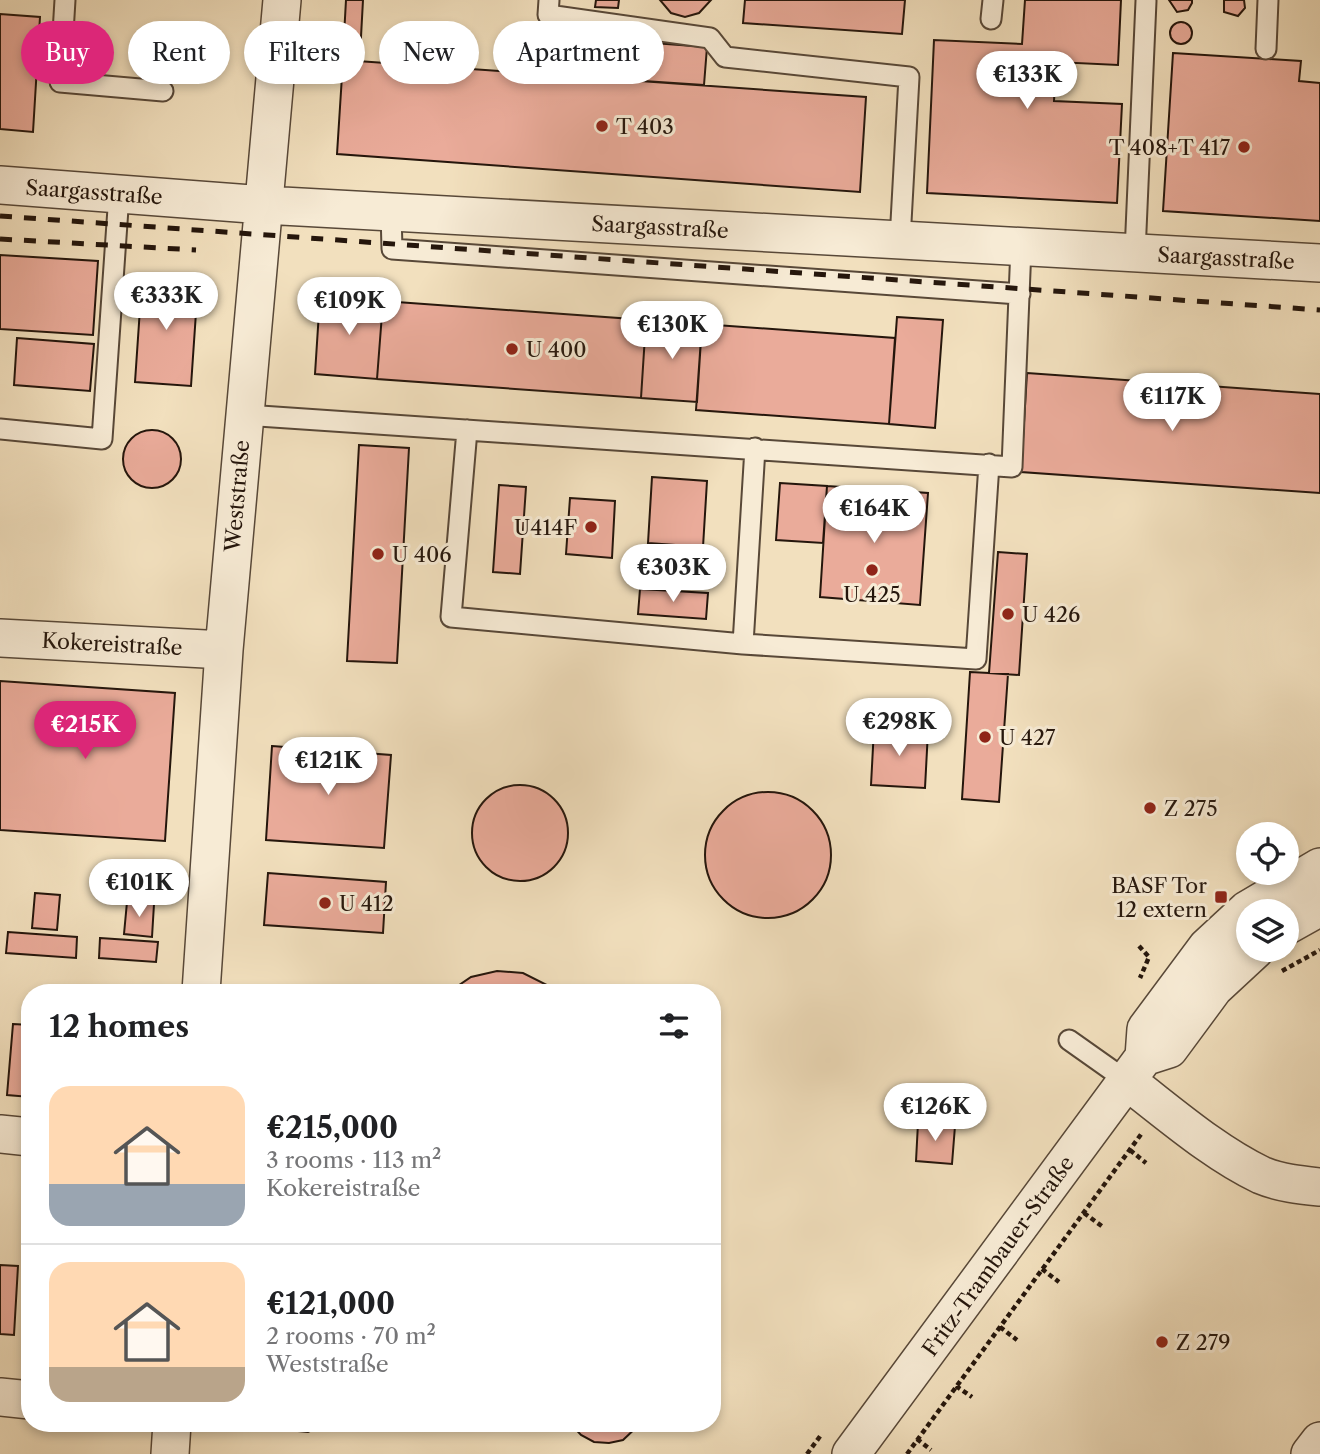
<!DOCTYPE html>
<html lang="en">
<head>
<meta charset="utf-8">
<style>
  body { margin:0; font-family:"Libre Caslon Text",serif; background:#f6f6f6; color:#202124; height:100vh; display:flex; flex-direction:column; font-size:26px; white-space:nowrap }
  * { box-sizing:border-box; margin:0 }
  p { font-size:23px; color:#757577 }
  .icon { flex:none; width:38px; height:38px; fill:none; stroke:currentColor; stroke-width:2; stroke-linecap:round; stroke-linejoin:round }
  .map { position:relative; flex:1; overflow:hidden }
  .sheet { position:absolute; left:21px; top:984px; width:700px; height:448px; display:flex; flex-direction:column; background:#fff; border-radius:28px; box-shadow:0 4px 10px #0003 }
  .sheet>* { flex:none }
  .guide { position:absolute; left:21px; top:21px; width:700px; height:63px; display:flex; gap:14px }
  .tools { position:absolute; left:1236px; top:822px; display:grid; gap:14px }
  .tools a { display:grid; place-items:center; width:63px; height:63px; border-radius:50%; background:#fff; box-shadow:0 4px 10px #0003; font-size:35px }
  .price { position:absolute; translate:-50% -60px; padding:0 16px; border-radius:24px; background:#fff; color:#222; font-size:23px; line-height:46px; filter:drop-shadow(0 2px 4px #0008) }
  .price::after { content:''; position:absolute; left:50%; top:42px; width:21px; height:16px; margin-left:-10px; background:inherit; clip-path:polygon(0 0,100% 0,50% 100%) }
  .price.selected { background:#db2777; color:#fff }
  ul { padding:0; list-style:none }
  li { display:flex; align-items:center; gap:21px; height:175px; padding:0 28px }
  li+li { border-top:2px solid #e0e0e0 }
  li span { display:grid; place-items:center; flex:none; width:196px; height:140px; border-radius:21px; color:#555 }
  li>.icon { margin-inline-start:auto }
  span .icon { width:84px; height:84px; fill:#fffc; stroke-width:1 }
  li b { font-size:30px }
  h2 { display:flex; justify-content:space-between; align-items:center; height:84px; padding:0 28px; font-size:30px }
  .tag { padding:0 24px; border-radius:32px; background:#fff; box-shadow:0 4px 10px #0003; font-size:24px; line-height:63px }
  .tag.selected { background:#db2777; color:#fff }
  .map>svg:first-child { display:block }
  .building { fill:#eaab9a; stroke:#25160c; stroke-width:2 }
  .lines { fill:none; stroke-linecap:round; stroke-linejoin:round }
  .lane-casing { stroke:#584838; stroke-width:23 }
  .street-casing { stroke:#584838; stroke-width:40 }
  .path { stroke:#25160c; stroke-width:4.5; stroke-dasharray:5 3.5; stroke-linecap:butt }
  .lane { stroke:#f7ebd5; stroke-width:19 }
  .street { stroke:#f7ebd5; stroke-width:37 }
  .rail { stroke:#25160c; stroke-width:5; stroke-dasharray:12 12; stroke-linecap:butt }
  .poi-dot { fill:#8f2418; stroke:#f7ebd5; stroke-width:2.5 }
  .labels { text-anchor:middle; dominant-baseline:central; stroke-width:6; stroke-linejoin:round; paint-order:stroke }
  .poi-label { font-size:21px; fill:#25160c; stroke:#f7ebd5; text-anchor:start }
  .street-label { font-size:21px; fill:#25160c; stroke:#f7ebd5 }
</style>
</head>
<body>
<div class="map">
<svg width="1320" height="1454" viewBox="0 0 1320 1454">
  <rect width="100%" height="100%" fill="#f2e0be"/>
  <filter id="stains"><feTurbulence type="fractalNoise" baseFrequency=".00286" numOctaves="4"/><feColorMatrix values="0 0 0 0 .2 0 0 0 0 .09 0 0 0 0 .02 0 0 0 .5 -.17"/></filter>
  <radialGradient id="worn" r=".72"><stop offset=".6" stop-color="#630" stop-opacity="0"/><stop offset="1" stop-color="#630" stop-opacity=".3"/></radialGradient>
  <!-- building -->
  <path class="building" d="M346 0H363L360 55 343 54Z
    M596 0H619L618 8 595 7Z
    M660 0H711L699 13 685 17 671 13Z
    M745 0H905L902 34 743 23Z
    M1025 0H1121L1118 65 1056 62 1054 101 1122 104 1117 203 927 193 934 40 1022 44Z
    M1169 0H1192V3L1188 10 1177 12Z
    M1244 0 1245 8 1238 16 1224 12V0Z
    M0 14 40 17 33 132 0 129Z
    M1170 33a11 11 0 1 1 22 0a11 11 0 1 1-22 0Z
    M585 38 707 47 704 85 583 77Z
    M1173 53 1301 61 1299 81 1320 83V221L1163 211Z
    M343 60 866 97 860 192 337 154Z
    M0 255 98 261 93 335 0 329Z
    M142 279 198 283 191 386 135 382Z
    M320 296 383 301 377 379 315 374Z
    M383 301 646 320 641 398 377 379Z
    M897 317 943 320 935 428 889 424Z
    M646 320 702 324 697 402 641 398Z
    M702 324 895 338 889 424 696 410Z
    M17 338 94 344 90 391 14 385Z
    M1027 373 1320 394V493L1021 472Z
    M123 459a29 29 0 1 1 58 0a29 29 0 1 1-58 0Z
    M359 445 409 448 397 663 347 661Z
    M652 477 707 481 703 547 648 543Z
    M780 483 827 486 823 543 776 540Z
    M499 485 526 487 520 574 493 572Z
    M827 486 928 493 920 605 820 597Z
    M570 498 615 501 612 558 566 554Z
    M998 552 1027 554 1019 675 989 673Z
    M640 589 708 593 706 619 638 614Z
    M970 672 1008 674 999 802 962 799Z
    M0 681 175 693 165 841 0 830Z
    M874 728 928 731 925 788 871 785Z
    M272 746 391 755 384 848 266 840Z
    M472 833a48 48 0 1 1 96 0a48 48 0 1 1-96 0Z
    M705 855a63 63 0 1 1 126 0a63 63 0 1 1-126 0Z
    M268 873 386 882 383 933 264 925Z
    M35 893 60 895 57 930 32 928Z
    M127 902 154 904 152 937 124 934Z
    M8 932 77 937 76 958 6 953Z
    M100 938 158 942 156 962 99 958Z
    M497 971 523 973 547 985 555 992H449L471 977Z
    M13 1024 30 1025V1097L7 1095Z
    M918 1123 955 1126 952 1164 916 1161Z
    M0 1265 18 1266 14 1335 0 1334Z
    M285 1423H327L308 1432 298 1431Z
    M570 1423H641L623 1440 609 1443 594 1442 581 1435Z"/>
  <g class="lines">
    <defs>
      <path id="lane" d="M65 0 60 82 163 91
        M549 0 548 15 710 38 725 57 909 77 900 240
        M991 19 993 0
        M1266 49 1268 0
        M391 212 392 249 1020 294
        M1135 253 1146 1
        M245 415 1012 467 1021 247
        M0 429 102 439 119 194
        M467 430 451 617 743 644 976 659 989 464
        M743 644 755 448
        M1069 1040 1127 1081"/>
      <path id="street" d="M0 185 264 205 1320 263
        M0 638 224 650
        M1286 926 1320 907
        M201 992 224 650 282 0
        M1144 1057 1169 1049 1214 988 1255 950
        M1127 1081C1169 1113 1213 1152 1261 1175 1280 1183 1300 1185 1320 1187
        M0 1134 30 1137
        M0 1397 30 1400
        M170 1454 172 1423
        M851 1454 1144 1057 1146 1029 1207 947 1247 910 1320 867
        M1310 1454 1320 1441"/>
    </defs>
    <!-- lane casing -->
    <use href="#lane" class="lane-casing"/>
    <!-- street casing -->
    <use href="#street" class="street-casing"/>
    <!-- path -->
    <path class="path" d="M1139 946 1149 957 1140 978
      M1282 971 1320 950
      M1130 1150 1146 1163
      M1084 1213 1103 1227
      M1042 1269 1059 1282
      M1000 1327 1017 1340
      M956 1386 972 1397
      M917 1439 931 1450
      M807 1454 821 1435
      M907 1454 1142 1133"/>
    <!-- lane -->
    <use href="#lane" class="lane"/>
    <!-- street -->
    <use href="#street" class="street"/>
    <!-- rail -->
    <path class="rail" d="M0 216 1320 310
      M0 239 196 250"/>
  </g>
  <!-- markers -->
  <g class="poi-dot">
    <circle cx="602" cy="126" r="7"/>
    <circle cx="1244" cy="147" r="7"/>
    <circle cx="512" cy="349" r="7"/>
    <circle cx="591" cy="527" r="7"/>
    <circle cx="378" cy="554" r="7"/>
    <circle cx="872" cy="570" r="7"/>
    <circle cx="1008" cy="614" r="7"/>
    <circle cx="985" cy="737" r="7"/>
    <circle cx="1150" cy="808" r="7"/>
    <rect x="1214" y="890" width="14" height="14" rx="3.5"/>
    <circle cx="325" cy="903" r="7"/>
    <circle cx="1162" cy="1342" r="7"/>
  </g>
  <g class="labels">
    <!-- poi labels -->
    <g class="poi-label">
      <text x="616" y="126">T 403</text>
      <text x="1230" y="147" text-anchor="end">T 408+T 417</text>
      <text x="526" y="349">U 400</text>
      <text x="577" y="527" text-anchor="end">U414F</text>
      <text x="392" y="554">U 406</text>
      <text x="872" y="594" text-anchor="middle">U 425</text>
      <text x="1022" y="614">U 426</text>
      <text x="999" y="737">U 427</text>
      <text x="1164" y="808">Z 275</text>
      <text x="1207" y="885" text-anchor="end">BASF Tor<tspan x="1207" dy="24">12 extern</tspan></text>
      <text x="339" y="903">U 412</text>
      <text x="1176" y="1342">Z 279</text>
    </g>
    <!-- street labels -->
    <g class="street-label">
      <text transform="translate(94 192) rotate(4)">Saargasstraße</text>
      <text transform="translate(660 227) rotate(3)">Saargasstraße</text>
      <text transform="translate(1226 258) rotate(3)">Saargasstraße</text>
      <text transform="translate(237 496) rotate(-85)">Weststraße</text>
      <text transform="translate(112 644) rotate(3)">Kokereistraße</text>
      <text transform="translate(998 1256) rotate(-54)">Fritz-Trambauer-Straße</text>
    </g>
  </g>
  <rect width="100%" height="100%" filter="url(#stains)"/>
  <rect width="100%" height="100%" fill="url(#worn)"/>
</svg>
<div class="tools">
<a><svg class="icon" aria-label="locate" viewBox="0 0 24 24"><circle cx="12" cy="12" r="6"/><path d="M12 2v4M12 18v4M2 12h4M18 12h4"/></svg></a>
<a><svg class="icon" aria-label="layers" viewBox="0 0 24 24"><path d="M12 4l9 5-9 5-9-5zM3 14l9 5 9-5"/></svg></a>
</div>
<b class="price" style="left:1027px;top:111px">€133K</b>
<b class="price" style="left:166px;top:332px">€333K</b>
<b class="price" style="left:349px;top:337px">€109K</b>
<b class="price" style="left:672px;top:361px">€130K</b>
<b class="price" style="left:1172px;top:433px">€117K</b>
<b class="price" style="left:874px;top:545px">€164K</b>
<b class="price" style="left:673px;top:604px">€303K</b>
<b class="price" style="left:899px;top:758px">€298K</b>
<b class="price selected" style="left:85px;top:761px">€215K</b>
<b class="price" style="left:328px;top:797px">€121K</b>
<b class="price" style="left:139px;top:919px">€101K</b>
<b class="price" style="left:935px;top:1143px">€126K</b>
<div class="guide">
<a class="tag selected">Buy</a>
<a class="tag">Rent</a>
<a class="tag">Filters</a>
<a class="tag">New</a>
<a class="tag">Apartment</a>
</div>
<section class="sheet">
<h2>12 homes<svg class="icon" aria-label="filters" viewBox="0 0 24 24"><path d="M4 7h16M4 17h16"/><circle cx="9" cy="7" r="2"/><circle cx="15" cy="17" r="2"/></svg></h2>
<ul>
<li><span style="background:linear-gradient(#ffd9b3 70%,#9aa5b1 0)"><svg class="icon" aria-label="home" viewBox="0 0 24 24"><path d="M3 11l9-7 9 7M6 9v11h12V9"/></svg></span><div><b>€215,000</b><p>3 rooms · 113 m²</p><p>Kokereistraße</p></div></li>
<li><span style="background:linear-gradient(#ffd9b3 75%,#b9a48a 0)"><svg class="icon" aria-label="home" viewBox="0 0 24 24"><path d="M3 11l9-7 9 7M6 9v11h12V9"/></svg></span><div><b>€121,000</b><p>2 rooms · 70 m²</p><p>Weststraße</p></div></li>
</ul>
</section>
</div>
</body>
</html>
